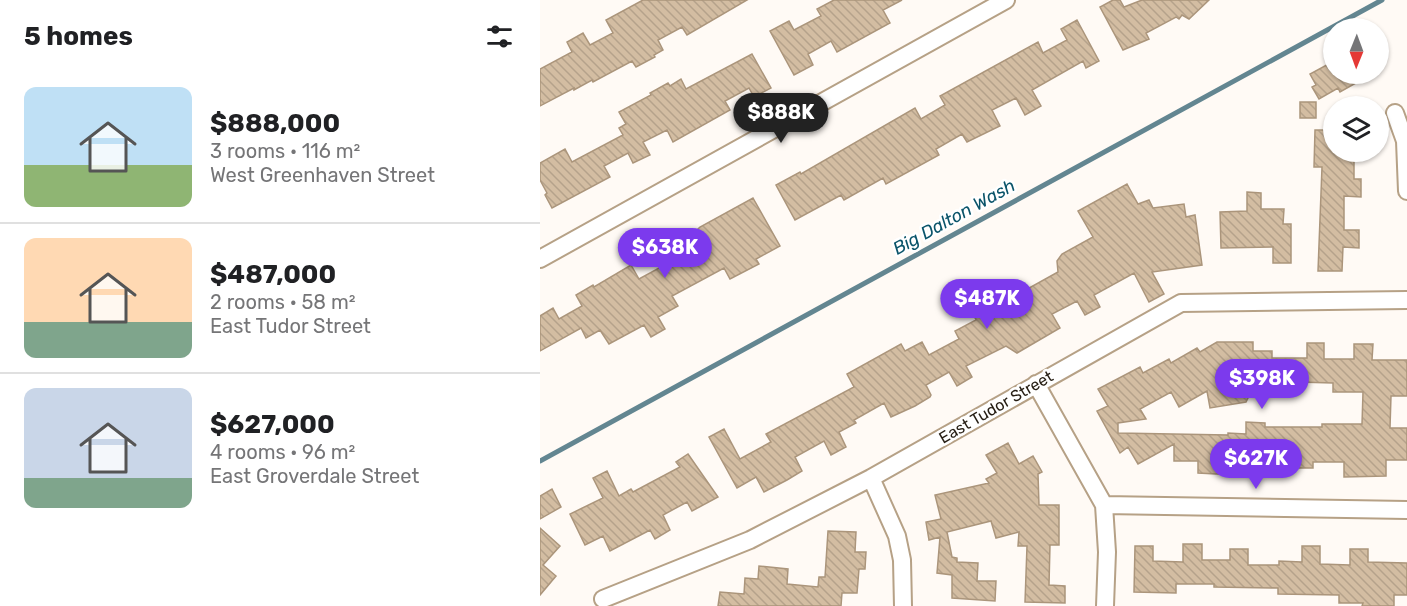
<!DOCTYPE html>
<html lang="en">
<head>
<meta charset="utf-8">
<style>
  body { margin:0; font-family:Rubik,sans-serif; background:#f2f2f2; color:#202124; height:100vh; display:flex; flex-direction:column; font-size:22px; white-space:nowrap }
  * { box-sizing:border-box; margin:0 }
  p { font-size:20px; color:#757577 }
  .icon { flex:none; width:33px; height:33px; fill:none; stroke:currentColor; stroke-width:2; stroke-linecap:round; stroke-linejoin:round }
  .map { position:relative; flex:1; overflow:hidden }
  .drawer { display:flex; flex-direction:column; background:#fff; width:540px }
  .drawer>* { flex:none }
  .needle { width:39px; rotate:181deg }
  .tools { position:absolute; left:783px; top:18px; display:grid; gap:12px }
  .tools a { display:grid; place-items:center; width:66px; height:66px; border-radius:50%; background:#fff; box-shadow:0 2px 4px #0004; font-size:30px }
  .price { position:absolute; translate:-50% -51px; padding:0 14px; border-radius:21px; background:#7c3aed; color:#fff; font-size:20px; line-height:39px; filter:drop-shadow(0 2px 3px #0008) }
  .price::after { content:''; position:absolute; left:50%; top:36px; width:18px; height:14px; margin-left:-9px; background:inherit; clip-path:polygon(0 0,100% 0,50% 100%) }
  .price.on { background:#222; color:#fff }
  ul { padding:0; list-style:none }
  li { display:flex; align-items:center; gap:18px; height:150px; padding:0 24px }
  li+li { border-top:2px solid #e0e0e0 }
  li span { display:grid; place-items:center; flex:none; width:168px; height:120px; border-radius:12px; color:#555 }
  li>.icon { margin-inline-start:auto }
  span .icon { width:72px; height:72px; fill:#fffc; stroke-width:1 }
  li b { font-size:26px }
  h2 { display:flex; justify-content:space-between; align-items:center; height:72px; padding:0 24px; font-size:26px }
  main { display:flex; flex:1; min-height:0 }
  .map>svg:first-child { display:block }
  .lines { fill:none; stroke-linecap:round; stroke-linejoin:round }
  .stream { stroke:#638691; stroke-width:5 }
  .building { fill:url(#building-back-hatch); stroke:#ab957b; stroke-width:1.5; fill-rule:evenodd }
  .street-casing { stroke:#b6a186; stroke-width:20 }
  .street { stroke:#fff; stroke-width:16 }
  .labels { text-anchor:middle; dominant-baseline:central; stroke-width:5; stroke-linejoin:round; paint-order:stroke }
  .street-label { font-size:16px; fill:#251d13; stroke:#fff }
  .water-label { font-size:18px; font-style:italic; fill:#0a546a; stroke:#fff }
</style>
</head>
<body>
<main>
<section class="drawer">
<h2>5 homes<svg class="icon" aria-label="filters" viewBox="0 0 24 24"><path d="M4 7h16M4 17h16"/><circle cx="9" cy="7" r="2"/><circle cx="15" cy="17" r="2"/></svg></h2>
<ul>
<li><span style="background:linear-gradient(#bfe0f5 65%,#8fb573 0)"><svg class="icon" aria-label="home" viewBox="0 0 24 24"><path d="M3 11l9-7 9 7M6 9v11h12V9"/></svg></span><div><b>$888,000</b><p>3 rooms · 116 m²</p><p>West Greenhaven Street</p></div></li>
<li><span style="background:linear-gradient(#ffd9b3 70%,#7fa58c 0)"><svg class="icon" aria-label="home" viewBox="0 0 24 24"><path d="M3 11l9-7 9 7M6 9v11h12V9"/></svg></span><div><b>$487,000</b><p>2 rooms · 58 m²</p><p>East Tudor Street</p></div></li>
<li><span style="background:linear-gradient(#c9d6e8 75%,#7fa58c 0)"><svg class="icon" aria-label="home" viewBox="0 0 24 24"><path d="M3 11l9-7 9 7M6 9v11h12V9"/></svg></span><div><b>$627,000</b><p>4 rooms · 96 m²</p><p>East Groverdale Street</p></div></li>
</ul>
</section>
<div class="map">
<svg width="867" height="606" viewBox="0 0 867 606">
  <defs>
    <pattern id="building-back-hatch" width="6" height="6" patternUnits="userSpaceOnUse" patternTransform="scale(1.5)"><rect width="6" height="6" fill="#d3bda2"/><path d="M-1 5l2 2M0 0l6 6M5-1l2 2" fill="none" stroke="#b5a28b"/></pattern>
  </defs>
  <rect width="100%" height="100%" fill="#fffaf5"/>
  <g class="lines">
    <!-- stream -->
    <path class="stream" d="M0 461 842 0"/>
  </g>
  <!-- building -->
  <path class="building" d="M103 0H207L147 35 142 27 118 40 123 50 114 55 115 57 96 67 92 61 53 82 52 80 34 90V88L0 106V69L32 52 27 42 43 33 50 45 73 33 66 20Z
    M294 0H362L343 10 350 23 297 52 291 41 268 54 273 65 254 75 230 31 249 21 254 30 281 16 277 9Z
    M573 0H580L584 7 602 0H669L649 19 642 15 639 19 636 17 606 33 609 39 583 50 560 7Z
    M537 20 559 61 546 68 543 61 492 90 501 106 485 115 476 98 452 110 460 126 427 142 422 134 396 149 399 155 346 184 343 178 304 200 301 195 255 220 236 185 260 172 261 174 375 108 381 119 405 105 400 96 498 42 503 53 527 40 521 29Z
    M212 54 231 88 214 97 209 88 185 101 190 110 133 142 127 130 103 142 110 155 93 163 88 153 64 166 70 177 12 208 5 195 7 193 0 180V163L25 149 32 162 83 135 79 128 86 124 79 112 111 95 110 93 128 83 130 86 141 79 146 89Z
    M794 61V74H832L800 92 798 88 779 99 772 87 776 85 770 74Z
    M760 102H776V118H760Z
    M775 130H794V152H798V154L814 155V179H821V197L804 196V230H819V248L803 247 802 271H778L782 167H774Z
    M587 184 598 204 609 200 613 208 644 204 646 217 655 215 662 265 612 272 624 294 609 302 594 273 554 295 560 307 545 315 537 301 512 314 520 328 477 353 466 346 426 366 432 377 417 386 409 372 386 385 391 395 390 397 375 406 351 417 344 403 314 420 316 423 299 432 306 447 291 455 284 441 255 457 262 471 247 480 224 492 216 477 197 488 169 437 184 429 200 459 231 442 226 434 314 387 307 374 361 344 365 351 382 342 389 355 419 339 415 331 436 320 428 302 448 291 454 303 489 309 481 294 490 290 489 288 518 272 517 261 522 254 553 237 538 211Z
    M707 192 721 193V209H744L743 224H751V263H733V247L681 248 680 212 707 211Z
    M213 198 240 246 216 259 219 264 190 279 184 268 132 296 138 306 118 317 125 329 111 337 104 325 69 344 60 330 46 338 41 328 0 351V316L13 308 19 319 42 306 36 295 53 285 54 287 91 265 99 279 123 266 116 253 134 243 138 252 163 238 158 229 160 227Z
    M677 342H713V351H732V358H767V343H784V359H814V344H833L832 360H867V396H851L850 428H867V460H846V476L804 477V462H773V468H749V475H731V458L701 457V474H676L658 473V461H634V444L598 464 588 447 580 453 557 411 568 406 558 389 600 367 603 373 629 359 631 363 657 348 660 352ZM718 381 793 383V392H823L822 424H782V427H725V423L706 422V434L688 433V435L578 433V423L606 419 600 409 631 392 639 407 667 391 670 408 706 402 709 396H715V386H718Z
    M468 443 479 464 493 456 502 472 498 474 499 505H519V545H510L509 585 525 586V603L485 602 487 546H478L479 532 456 538 451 521 407 532 412 557 417 558V562L438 563 437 581H456L455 601 412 598V575L397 573 400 537 389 540 386 522 401 519 395 495 449 483 446 479 457 473 446 455Z
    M148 454 178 497 152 511 147 502 123 515 130 530 115 539 110 530 70 551 63 536 45 545 30 514 63 498 53 478 67 471 79 496 91 489 93 492 140 467 136 462Z
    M12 489 21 507 0 519V496Z
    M0 528 20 546 3 565 16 576 0 595Z
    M288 531 316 532 315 552H326L325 569H319L317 593H302L301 606H178L180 592 204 594 205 578 218 579 219 566 248 569 247 584 278 587 279 577H285Z
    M643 544H662V560H690V549H708V565H739V561L762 562V546H780V564L810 565V549H828V562L867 563V595H854V606H822L823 603H799V595L738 594V588L674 587V584H636V593L594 592 595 546H613V561L643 562Z"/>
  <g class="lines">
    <defs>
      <path id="street" d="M855 113 865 141 867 191
        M0 259 466 0
        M496 384 564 505 567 552 565 606
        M331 478 357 536 362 560 363 606
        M564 505 867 510
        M63 599 210 540 331 478 641 303 867 300"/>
    </defs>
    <!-- street casing -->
    <use href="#street" class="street-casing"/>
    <!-- street -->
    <use href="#street" class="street"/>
  </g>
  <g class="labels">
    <!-- street labels -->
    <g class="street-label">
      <text transform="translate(456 407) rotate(-30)">East Tudor Street</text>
    </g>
    <!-- water labels -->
    <g class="water-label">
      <text transform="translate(414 217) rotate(-29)">Big Dalton Wash</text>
    </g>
  </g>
</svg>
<div class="tools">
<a><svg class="needle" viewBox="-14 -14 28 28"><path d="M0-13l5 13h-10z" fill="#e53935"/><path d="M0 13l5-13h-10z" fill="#757577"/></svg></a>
<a><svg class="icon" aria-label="layers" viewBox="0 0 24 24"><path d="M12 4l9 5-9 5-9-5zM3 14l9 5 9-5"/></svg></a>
</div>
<b class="price on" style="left:241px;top:144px">$888K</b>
<b class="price" style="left:125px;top:279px">$638K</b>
<b class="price" style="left:447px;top:330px">$487K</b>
<b class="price" style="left:722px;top:410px">$398K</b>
<b class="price" style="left:716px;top:490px">$627K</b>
</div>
</main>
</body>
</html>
